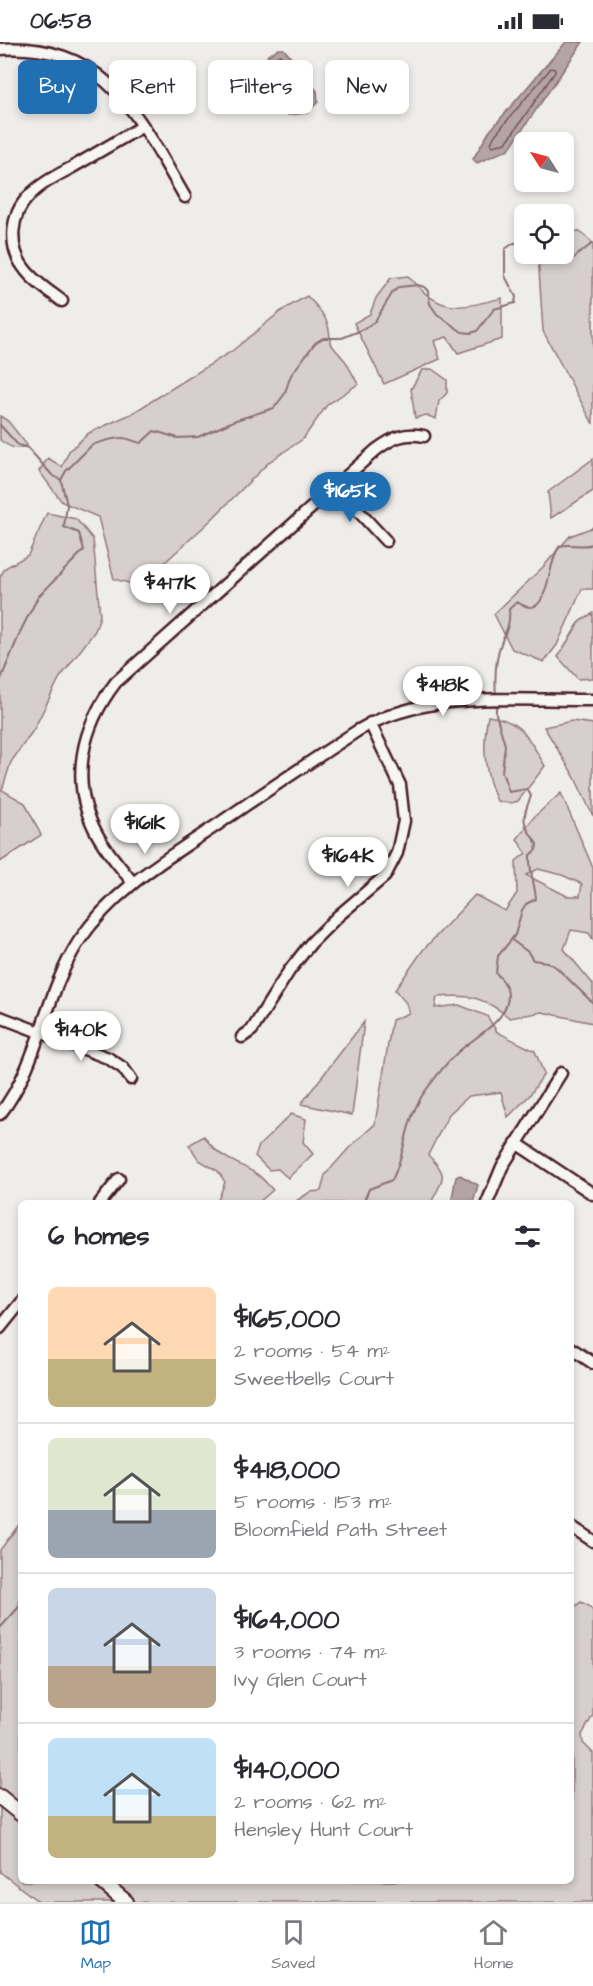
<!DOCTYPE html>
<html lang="en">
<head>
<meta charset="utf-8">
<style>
  body { margin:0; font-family:"Architects Daughter",sans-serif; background:#f7f7f7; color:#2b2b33; height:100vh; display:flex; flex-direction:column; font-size:22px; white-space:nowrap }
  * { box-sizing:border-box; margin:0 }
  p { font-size:20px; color:#7c7c81 }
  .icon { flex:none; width:33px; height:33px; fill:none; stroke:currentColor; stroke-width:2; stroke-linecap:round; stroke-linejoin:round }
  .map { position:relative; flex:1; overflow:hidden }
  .sheet { position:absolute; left:18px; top:1158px; width:556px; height:684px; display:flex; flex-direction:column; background:#fff; border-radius:9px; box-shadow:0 3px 9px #0003 }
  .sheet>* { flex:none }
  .hud { position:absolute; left:18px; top:18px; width:558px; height:54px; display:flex; gap:12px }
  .needle { width:39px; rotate:306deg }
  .tools { position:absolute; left:514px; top:90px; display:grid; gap:12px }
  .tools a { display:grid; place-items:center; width:60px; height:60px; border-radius:9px; background:#fff; box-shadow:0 3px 9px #0003; font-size:30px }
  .price { position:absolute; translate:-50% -51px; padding:0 14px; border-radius:21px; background:#fff; color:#222; font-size:20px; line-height:39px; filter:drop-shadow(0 2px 3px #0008) }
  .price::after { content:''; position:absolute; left:50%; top:36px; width:18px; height:14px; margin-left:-9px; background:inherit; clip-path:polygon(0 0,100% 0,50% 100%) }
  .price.current { background:#1f6fb2; color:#fff }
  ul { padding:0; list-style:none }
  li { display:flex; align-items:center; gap:18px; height:150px; padding:0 30px }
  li+li { border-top:2px solid #e1e1e2 }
  li span { display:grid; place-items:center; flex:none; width:168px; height:120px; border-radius:9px; color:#555 }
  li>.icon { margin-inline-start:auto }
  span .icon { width:72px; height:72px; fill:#fffc; stroke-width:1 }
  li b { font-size:26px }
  h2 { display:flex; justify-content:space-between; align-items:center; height:72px; padding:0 30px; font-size:26px }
  .tag { padding:0 21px; border-radius:9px; background:#fff; box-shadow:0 3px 9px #0003; font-size:21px; line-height:54px }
  .tag.current { background:#1f6fb2; color:#fff }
  .status { display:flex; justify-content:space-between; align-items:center; height:42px; padding:0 30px; background:#fff; direction:ltr }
  .status svg { height:16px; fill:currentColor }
  .tab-bar { display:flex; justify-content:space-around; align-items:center; height:84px; border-top:2px solid #e1e1e2; background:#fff; font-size:16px; color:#7c7c81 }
  .tab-bar a { display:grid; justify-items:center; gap:3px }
  .tab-bar .current { color:#1f6fb2 }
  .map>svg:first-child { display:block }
  .green { fill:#d7cfce; stroke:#90777c; stroke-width:1.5; fill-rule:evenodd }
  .water { fill:#b4a4a5; stroke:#8a6f74; stroke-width:1.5 }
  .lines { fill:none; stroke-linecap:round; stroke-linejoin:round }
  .shore { stroke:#74545c; stroke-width:1.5 }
  .stream { stroke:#8a6f74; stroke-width:2 }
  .minor-casing { stroke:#4a1f2b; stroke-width:15 }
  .major-casing { stroke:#4a1f2b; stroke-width:18 }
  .minor { stroke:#f6f6f2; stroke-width:10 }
  .major { stroke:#f6f6f2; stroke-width:14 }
</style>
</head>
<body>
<div class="status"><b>06:58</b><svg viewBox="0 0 49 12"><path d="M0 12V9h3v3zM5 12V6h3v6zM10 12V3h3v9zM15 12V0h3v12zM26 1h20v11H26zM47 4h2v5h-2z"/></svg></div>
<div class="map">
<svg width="593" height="1860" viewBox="0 0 593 1860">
  <rect width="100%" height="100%" fill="#efedea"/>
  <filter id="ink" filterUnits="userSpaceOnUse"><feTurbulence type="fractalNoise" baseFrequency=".0167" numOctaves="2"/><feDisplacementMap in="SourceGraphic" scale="12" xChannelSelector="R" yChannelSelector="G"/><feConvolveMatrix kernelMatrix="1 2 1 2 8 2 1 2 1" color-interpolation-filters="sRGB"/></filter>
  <g filter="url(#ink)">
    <!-- green -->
    <path class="green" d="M564 187 580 190 593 201V382L543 289 538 212H564Z
      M408 234C441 273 458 267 502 256V297L458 311 447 295 434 299 440 317 384 342 354 281 370 272 376 256 391 236Z
      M307 254C322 269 331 280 330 301L346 320 358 342 327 363 303 397 269 420 210 479 139 544 114 537 98 475 62 460 39 429 48 416 62 425 69 409 89 391 131 372 232 309 281 269Z
      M432 327 447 338V351L439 359 436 377 426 373 415 376 411 347 422 328Z
      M0 374 8 379 27 403C17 409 9 405 0 398Z
      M593 417V449L551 476 548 450Z
      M47 471 76 477 93 497 100 574 95 589 59 637 34 687 11 720 2 748 25 761 41 793 0 820V535L5 526 28 513Z
      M593 485V547H582L557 603 544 620 512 607 494 572 543 525 570 494Z
      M593 571V636L578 637 558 615 580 579Z
      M488 674C522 678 529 697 545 724L518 759 511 761 497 759C484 730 482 705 488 674Z
      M572 679 593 682V774L574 734 544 685Z
      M561 751 593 826V898L589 891 571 888 564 907 593 942V981L542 970 510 976C483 955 471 952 437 955L435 966 459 963 487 974 497 990 535 1009 544 1032 530 1053 508 1075 501 1050 469 1054 449 1072 428 1113C450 1134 443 1136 431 1161H293L310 1150 321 1149 325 1133 349 1106 375 1082 392 978 409 971 406 961 395 948 423 908 475 853 505 869 517 851 516 819 526 811 517 797 534 775ZM538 827 562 833 582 842 580 854H567L526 833Z
      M364 980 352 1073 301 1062Z
      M291 1072 306 1077 303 1100 313 1112 288 1136 278 1127 269 1128 255 1114 259 1104Z
      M204 1094C219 1117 234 1118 255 1131 262 1135 267 1142 273 1148L258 1161H217L225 1140 218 1129 199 1118 189 1103Z
      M21 1480V1764L0 1747V1508Z
      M581 1560 589 1564 593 1569V1673L582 1693 583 1701 593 1711V1860H135L111 1839H572V1567Z
      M0 1762 21 1780V1839H92L117 1860H39L0 1830Z"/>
    <!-- water -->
    <path class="water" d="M566 0H583L509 107 477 121 473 117 489 90Z
      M278 7H284L317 49 318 60 307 71 288 73 264 23 268 13Z
      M460 1133 478 1143 473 1161H451L456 1135Z"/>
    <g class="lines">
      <!-- shore -->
      <path class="shore" d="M280 13 311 51V58L304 66H291L271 23 273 17Z
        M551 26 555 27V30L506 101 492 104 491 101 495 93Z
        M287 36 291 37 303 53 300 59 295 58 286 40Z"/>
      <!-- stream -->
      <path class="stream" d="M557 212 565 219 571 218 593 201
        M0 383 18 403 28 406 52 433 61 438
        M0 639 22 586 38 555 84 508 79 491 64 485 67 463 61 438 66 429 91 404C95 401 115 396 121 396 127 395 134 400 141 401L154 389 178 396 198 395 236 378 274 366 284 353 291 333 315 301 323 296H342L364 287 375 279 393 250 399 245 418 243 424 245 428 249 430 262 437 272 462 290 471 291 477 289 494 267 515 261 516 255 505 234V207L514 201 525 200
        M496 655C495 641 495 626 498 612 502 592 511 588 509 567L517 560C520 562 526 565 530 565 549 567 549 514 560 504 571 501 582 506 593 502
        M513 899 528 910 533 918 547 920 556 925 593 961
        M363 1161 369 1147 392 1138C407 1108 405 1076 426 1048 435 1036 445 1022 456 1012 471 997 498 985 506 964 511 950 506 941 496 931L498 914 515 893 522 868 526 862 536 857C535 842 529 830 530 813L536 808 537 802C522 780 521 779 531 754L527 747 509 750 502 730 505 703 496 672V660
        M0 1586 19 1565 21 1553"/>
      <defs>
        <path id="minor" d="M0 7C108 0 139 77 185 155
          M62 259C49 249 33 239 24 226 8 205 10 173 29 154 40 142 56 134 71 126 95 112 119 98 143 84
          M335 444 386 499
          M132 840C120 824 106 809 97 792 68 739 82 684 116 640L376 408C392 396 404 390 424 394
          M0 975 108 1016 123 1026 131 1037
          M242 995 252 988 289 929 311 901 338 874 385 834 397 811 404 779 400 743 370 681
          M0 1072C40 1021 44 953 79 899 114 847 166 817 217 783 263 751 310 720 357 689 427 647 514 659 593 658
          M516 1101 593 1152
          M100 1161 119 1137
          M487 1161 502 1125 561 1031
          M0 1286 21 1260
          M572 1307 593 1321
          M572 1485 593 1499"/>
        <path id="major" d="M0 1755 21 1772
          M101 1839 126 1860"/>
      </defs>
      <!-- minor casing -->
      <use href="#minor" class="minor-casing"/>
      <!-- major casing -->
      <use href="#major" class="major-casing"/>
      <!-- minor -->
      <use href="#minor" class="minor"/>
      <!-- major -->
      <use href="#major" class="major"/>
    </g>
  </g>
</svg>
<div class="tools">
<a><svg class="needle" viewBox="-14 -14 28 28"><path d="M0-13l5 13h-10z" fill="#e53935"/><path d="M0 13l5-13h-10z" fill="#7c7c81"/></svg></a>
<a><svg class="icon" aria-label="locate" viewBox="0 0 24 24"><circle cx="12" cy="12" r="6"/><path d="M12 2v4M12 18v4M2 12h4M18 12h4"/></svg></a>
</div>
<b class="price current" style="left:350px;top:481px">$165K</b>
<b class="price" style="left:170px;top:573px">$417K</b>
<b class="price" style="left:443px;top:675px">$418K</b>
<b class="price" style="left:145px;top:813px">$161K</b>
<b class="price" style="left:348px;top:846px">$164K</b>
<b class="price" style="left:81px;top:1020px">$140K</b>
<div class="hud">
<a class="tag current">Buy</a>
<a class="tag">Rent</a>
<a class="tag">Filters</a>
<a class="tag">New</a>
</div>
<section class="sheet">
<h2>6 homes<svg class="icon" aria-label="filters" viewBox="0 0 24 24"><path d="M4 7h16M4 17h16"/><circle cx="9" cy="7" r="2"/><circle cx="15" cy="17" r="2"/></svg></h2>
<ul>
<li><span style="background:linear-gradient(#ffd9b3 60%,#c2b280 0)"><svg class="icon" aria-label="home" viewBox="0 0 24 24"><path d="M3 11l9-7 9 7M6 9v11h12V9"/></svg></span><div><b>$165,000</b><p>2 rooms · 54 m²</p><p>Sweetbells Court</p></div></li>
<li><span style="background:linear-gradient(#dfe7d0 60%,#9aa5b1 0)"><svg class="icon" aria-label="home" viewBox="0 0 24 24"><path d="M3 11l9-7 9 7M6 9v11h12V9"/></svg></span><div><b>$418,000</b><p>5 rooms · 153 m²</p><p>Bloomfield Path Street</p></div></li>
<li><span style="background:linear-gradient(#c9d6e8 65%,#b9a48a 0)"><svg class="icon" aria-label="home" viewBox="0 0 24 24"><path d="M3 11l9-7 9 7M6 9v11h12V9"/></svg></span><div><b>$164,000</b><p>3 rooms · 74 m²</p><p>Ivy Glen Court</p></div></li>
<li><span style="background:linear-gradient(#bfe0f5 65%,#c2b280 0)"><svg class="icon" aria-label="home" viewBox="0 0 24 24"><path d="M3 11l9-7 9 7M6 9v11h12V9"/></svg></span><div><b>$140,000</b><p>2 rooms · 62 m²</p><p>Hensley Hunt Court</p></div></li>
</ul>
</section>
</div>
<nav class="tab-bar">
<a class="current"><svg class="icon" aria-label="map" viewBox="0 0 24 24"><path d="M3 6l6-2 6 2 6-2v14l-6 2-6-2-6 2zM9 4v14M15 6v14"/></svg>Map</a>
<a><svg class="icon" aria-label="saved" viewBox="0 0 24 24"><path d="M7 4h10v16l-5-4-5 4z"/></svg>Saved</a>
<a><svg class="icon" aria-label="home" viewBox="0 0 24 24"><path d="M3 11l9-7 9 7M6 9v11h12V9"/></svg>Home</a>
</nav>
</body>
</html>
